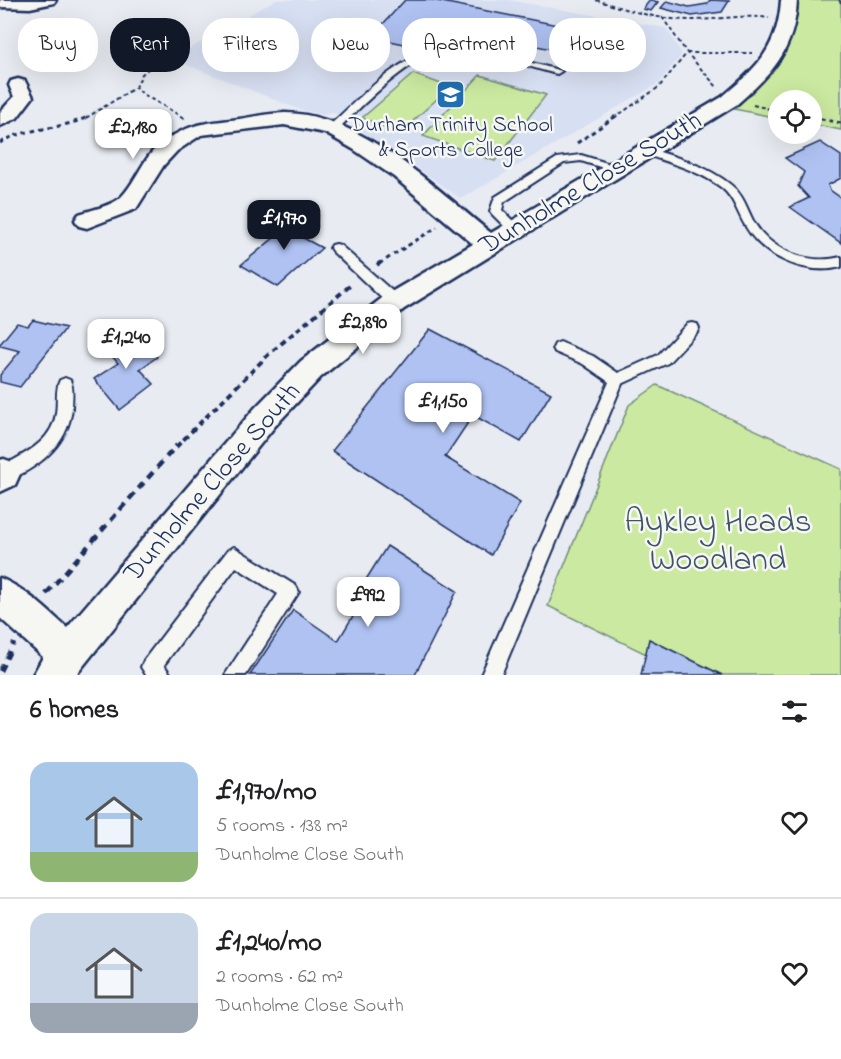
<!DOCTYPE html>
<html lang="en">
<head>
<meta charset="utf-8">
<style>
  body { margin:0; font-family:"Indie Flower",sans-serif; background:#f6f6f6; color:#202124; height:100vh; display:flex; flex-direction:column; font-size:22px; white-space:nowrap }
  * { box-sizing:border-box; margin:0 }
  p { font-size:20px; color:#757577 }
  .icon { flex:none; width:33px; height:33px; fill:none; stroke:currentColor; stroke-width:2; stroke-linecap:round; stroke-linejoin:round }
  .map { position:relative; height:675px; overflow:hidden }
  .drawer { display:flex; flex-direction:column; background:#fff; flex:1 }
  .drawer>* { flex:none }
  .top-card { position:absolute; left:18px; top:18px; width:806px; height:54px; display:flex; gap:12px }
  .controls { position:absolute; left:768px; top:90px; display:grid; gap:12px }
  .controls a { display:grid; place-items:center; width:54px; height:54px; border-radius:50%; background:#fff; box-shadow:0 6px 24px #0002; font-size:30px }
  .price { position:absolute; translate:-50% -51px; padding:0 14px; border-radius:12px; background:#fff; color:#222; font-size:20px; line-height:39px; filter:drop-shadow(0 2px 3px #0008) }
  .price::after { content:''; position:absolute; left:50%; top:36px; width:18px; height:14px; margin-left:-9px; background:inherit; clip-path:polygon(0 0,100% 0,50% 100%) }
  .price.current { background:#111827; color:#fff }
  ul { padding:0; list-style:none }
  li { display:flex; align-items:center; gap:18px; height:150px; padding:0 30px }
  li+li { border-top:2px solid #e0e0e0 }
  li span { display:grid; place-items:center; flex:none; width:168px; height:120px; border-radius:18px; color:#555 }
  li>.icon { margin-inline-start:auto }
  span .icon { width:72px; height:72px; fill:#fffc; stroke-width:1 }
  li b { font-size:26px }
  h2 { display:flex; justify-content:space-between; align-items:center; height:72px; padding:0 30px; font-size:26px }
  .tag { padding:0 21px; border-radius:24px; background:#fff; box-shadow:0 6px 24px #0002; font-size:21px; line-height:54px }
  .tag.current { background:#111827; color:#fff }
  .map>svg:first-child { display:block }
  .built { fill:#d7dff2 }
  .green { fill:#cbe9a0; stroke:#738c7f; stroke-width:1.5 }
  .building { fill:#afc2f2; stroke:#1b2f5e; stroke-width:1.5 }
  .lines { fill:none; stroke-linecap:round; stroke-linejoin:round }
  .lane-casing { stroke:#1b2f5e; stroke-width:4 }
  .street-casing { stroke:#1b2f5e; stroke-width:5 }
  .path-far3 { stroke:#1b2f5e; stroke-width:2; stroke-dasharray:4 3; stroke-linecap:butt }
  .path-far2 { stroke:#1b2f5e; stroke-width:3; stroke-dasharray:4.5 4; stroke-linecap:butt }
  .path-far1 { stroke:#1b2f5e; stroke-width:4; stroke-dasharray:6 4.5; stroke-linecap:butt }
  .path { stroke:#1b2f5e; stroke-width:4.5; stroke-dasharray:8 6; stroke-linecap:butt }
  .lane { fill:#f6f6f2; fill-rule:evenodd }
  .street { fill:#f6f6f2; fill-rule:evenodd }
  .labels { text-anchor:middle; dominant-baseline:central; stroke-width:5; stroke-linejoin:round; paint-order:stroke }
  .far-poi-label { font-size:22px; fill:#1b2f5e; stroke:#f6f6f2 }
  .street-label { font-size:27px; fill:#1b2f5e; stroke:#f6f6f2 }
  .near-park-label { font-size:33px; fill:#3e546b; stroke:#f6f6f2 }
</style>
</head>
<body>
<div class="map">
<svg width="841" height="675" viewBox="0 0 841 675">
  <rect width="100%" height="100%" fill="#e8ecf2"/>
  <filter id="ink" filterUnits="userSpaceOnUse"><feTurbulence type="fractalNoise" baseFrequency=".0167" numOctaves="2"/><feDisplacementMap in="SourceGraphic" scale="12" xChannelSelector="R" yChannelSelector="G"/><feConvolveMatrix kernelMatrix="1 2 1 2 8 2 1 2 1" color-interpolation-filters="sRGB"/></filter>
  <g filter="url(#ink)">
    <!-- built -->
    <path class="built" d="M275 0H508L666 28 682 54 659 83 461 199 387 146 357 130 354 126V121L333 113 324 115 301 110 172 59Z"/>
    <!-- green -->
    <path class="green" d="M789 0H841V130L812 124V100H778V118L720 106 758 76Z
      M413 74 450 87 400 133 362 118Z
      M480 75 546 95 495 161 423 136Z
      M657 385 841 469V675H722L649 639 646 654 548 606 629 405Z"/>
    <!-- building -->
    <path class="building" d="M405 0H432L623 38 613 62 423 22 404 44 371 37Z
      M650 0 658 2 651 11 643 9Z
      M710 0 729 1 722 12 692 16 661 8 667 1 689 7 707 4Z
      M820 142 841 156V178L828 185 830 190 841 198V243L790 207 809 198 798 186 804 172 785 158Z
      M303 208 318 216 296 234 322 248 278 287 241 265 287 227 283 224Z
      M33 320 66 328 20 387 0 382V375L20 351 0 346V344L17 323 28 326Z
      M430 329 551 393 521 442 473 415 445 457 520 503 491 555 332 451Z
      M126 331 141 346 145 344 157 357 140 369 154 384 120 410 94 379 118 363 103 346Z
      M387 546 457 591 415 675H250L293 610 338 641 362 601 355 597Z
      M649 639 722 675H641Z"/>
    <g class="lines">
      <defs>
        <path id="lane" d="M447 47 495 53 562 71 557 74C520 65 477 46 438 53 407 59 359 109 336 131H328V127C362 96 400 53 447 47Z
          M646 148C674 156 708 166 731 185 744 195 747 210 755 224 773 252 810 265 841 257V267C807 276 764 258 746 227 737 213 735 199 722 188 699 170 669 163 642 153L641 151Z
          M581 155 620 167 621 169 616 172 581 161 564 163 504 202 502 210 519 227 521 230 519 233H511L492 214 490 211 495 197 557 158Z
          M336 244 340 245 400 298 401 302 400 306H390L332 251 330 248 332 245Z
          M692 323 697 324 699 328 697 332 668 363 622 384 501 675H481L609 382 583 364 555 352 553 348 555 344 560 342 593 356 618 373 658 355 687 324Z
          M65 378 70 380C74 388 72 399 72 408 68 446 38 468 4 482L0 480V468C23 454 52 443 56 413 58 402 55 389 60 380Z
          M234 547 296 586 299 592 246 675H225L278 594 236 567 164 665 171 675H146L141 667 144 660 228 550Z"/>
        <path id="street" d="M0 0H56L54 3 30 8 0 7Z
          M781 0H797C795 50 772 74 736 105L404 309 321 377 275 426 76 675H33L43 657 0 618V578C26 589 46 609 67 628L255 408 301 361 386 295 473 244 394 177 353 149 325 133 284 125 201 135 177 151 164 165 136 209 87 228 79 226 75 220 79 214C91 210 112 206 121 197 138 180 144 153 166 140 194 122 207 123 239 119 254 117 270 113 285 113 361 114 435 188 491 233L722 97C757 68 778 48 781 0Z
          M18 79 25 81 33 97 17 118 0 126V112L14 97 9 85 11 81Z
          M4 459 15 463 20 474 15 485 0 492V460Z"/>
      </defs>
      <!-- lane casing -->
      <use href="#lane" class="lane-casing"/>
      <!-- street casing -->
      <use href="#street" class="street-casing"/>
      <!-- path-far3 -->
      <path class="path-far3" d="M596 0C627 10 658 20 691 20 717 20 743 14 769 18
        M839 0 841 3
        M662 17 687 53 718 88
        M160 59 142 74 136 87C141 96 171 108 182 118
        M753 105 778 111
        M812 117 815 118
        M86 118 136 87
        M614 118 659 87 687 53H752"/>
      <!-- path-far2 -->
      <path class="path-far2" d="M181 116 184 119
        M812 117 841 123
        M0 143C27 126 61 131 89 116
        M577 143 616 116
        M379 264 437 227"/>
      <!-- path-far1 -->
      <path class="path-far1" d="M377 265 381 262
        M176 447 269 354 352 284"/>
      <!-- path -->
      <path class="path" d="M46 594 177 445
        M0 671 14 643"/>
      <!-- lane -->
      <use href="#lane" class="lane"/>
      <!-- street -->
      <use href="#street" class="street"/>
    </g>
  </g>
  <!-- icons -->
  <defs>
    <symbol id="school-square" viewBox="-11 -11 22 22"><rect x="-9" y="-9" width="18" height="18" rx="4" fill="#1f6fb2" stroke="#f6f6f2"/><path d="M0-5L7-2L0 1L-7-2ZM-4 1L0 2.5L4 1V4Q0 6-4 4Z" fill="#fff"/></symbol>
  </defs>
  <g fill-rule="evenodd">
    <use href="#school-square" x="434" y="78" width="33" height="33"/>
  </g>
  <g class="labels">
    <!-- far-poi labels -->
    <g class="far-poi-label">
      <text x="451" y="126">Durham Trinity School<tspan x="451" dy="25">&amp; Sports College</tspan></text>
    </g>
    <!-- street labels -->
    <g class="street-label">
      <text transform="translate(591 184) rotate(-31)">Dunholme Close South</text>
      <text transform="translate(213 483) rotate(-49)">Dunholme Close South</text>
    </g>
    <!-- near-park labels -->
    <g class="near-park-label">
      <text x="718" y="523">Aykley Heads<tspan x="718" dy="38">Woodland</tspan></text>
    </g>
  </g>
</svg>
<div class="controls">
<a><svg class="icon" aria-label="locate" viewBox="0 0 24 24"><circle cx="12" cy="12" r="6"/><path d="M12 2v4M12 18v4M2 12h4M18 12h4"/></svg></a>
</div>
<b class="price" style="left:133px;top:160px">£2,180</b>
<b class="price current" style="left:284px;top:251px">£1,970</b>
<b class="price" style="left:363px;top:355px">£2,890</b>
<b class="price" style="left:126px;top:370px">£1,240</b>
<b class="price" style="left:443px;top:434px">£1,150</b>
<b class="price" style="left:368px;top:628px">£992</b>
<div class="top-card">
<a class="tag">Buy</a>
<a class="tag current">Rent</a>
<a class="tag">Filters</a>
<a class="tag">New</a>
<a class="tag">Apartment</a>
<a class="tag">House</a>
</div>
</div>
<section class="drawer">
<h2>6 homes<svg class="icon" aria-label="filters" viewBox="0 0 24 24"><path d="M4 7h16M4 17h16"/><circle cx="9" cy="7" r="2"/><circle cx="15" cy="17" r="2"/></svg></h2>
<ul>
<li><span style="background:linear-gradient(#a9c7e8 75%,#8fb573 0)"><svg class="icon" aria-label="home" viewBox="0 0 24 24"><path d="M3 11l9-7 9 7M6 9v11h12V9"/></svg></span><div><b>£1,970/mo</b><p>5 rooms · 138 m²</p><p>Dunholme Close South</p></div><svg class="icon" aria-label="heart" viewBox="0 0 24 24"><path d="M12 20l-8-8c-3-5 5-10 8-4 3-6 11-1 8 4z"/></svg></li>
<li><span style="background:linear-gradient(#c9d6e8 75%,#9aa5b1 0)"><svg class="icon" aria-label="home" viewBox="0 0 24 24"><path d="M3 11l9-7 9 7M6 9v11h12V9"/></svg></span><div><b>£1,240/mo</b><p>2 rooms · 62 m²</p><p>Dunholme Close South</p></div><svg class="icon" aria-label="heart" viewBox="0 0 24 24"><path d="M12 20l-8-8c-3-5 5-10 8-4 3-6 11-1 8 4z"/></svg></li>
</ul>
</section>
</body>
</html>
